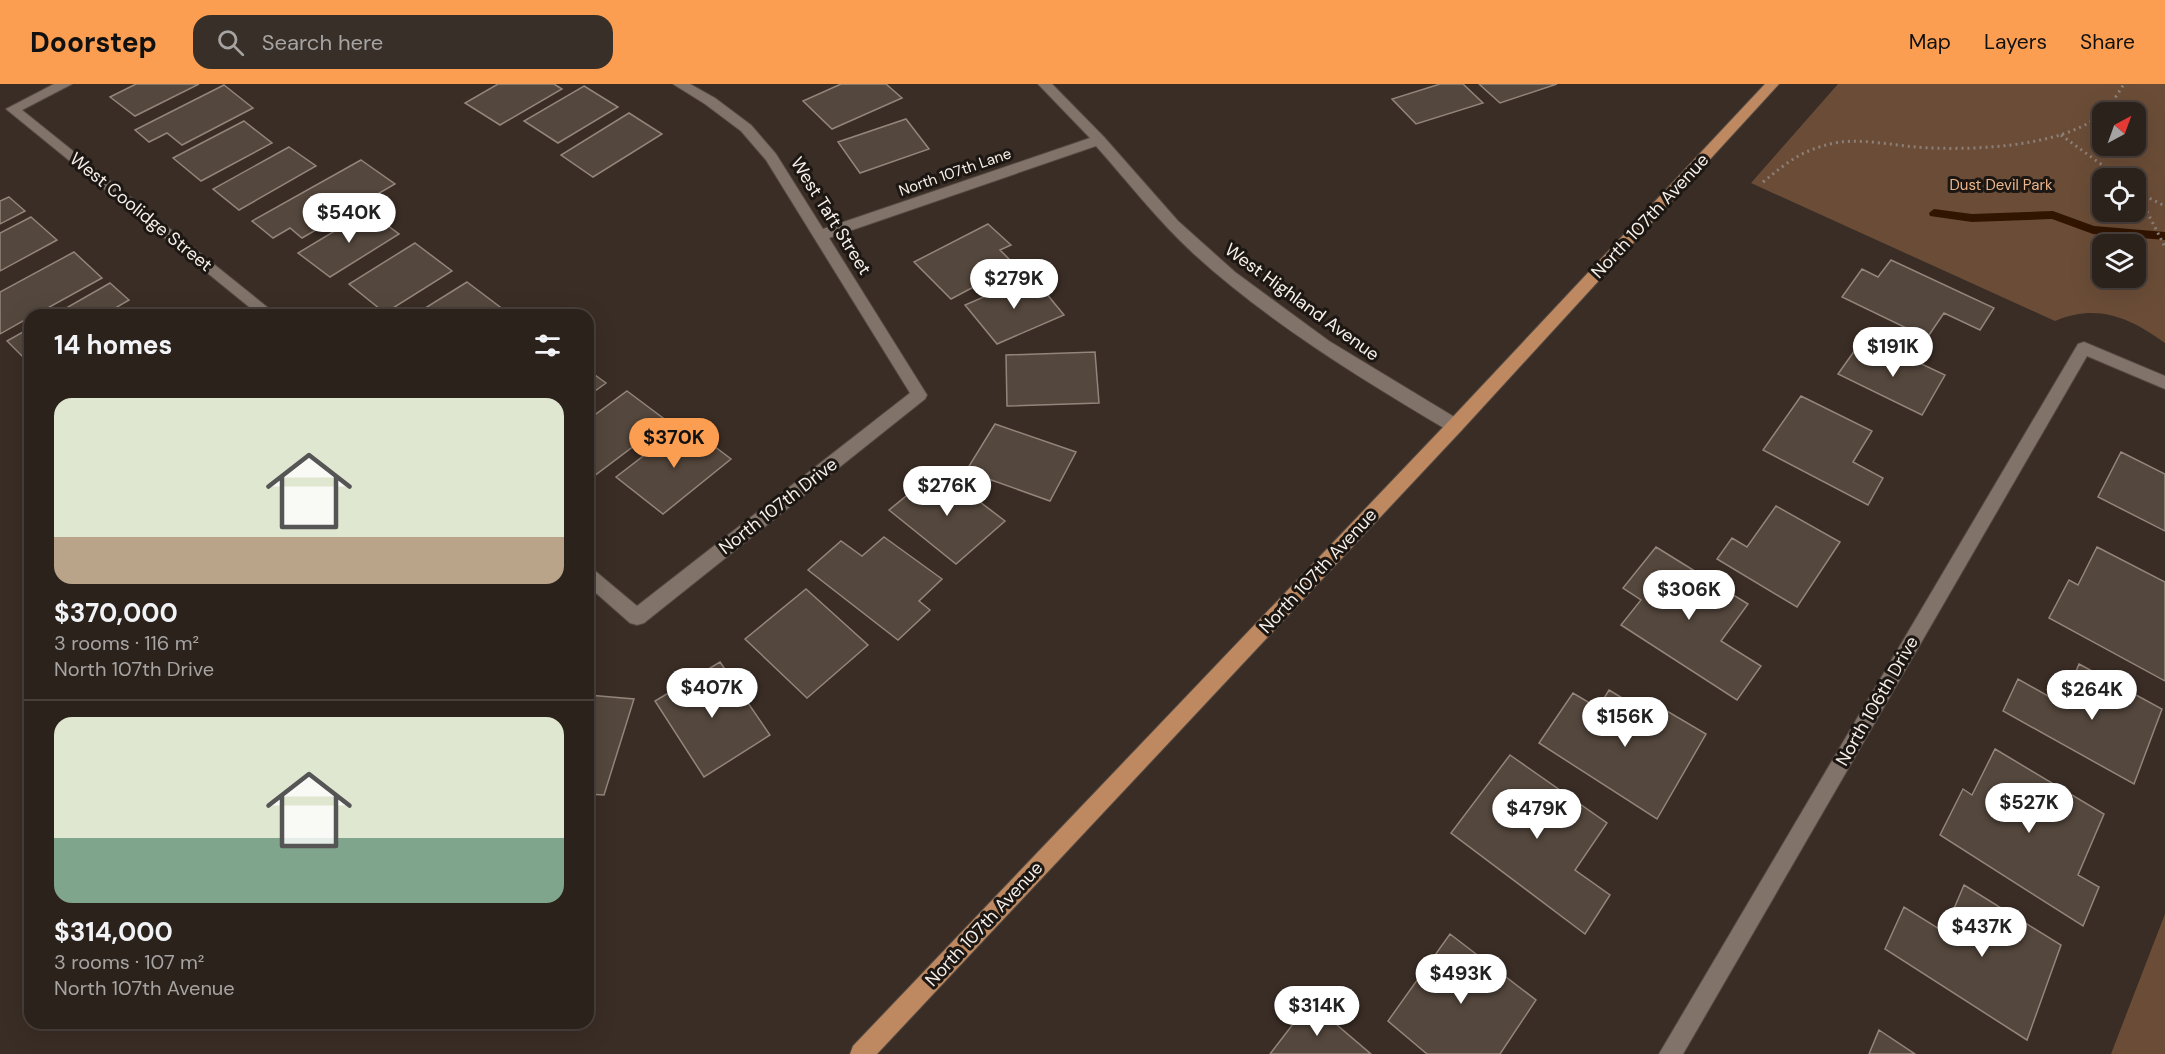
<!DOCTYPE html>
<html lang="en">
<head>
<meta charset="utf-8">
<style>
  body { margin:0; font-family:"DM Sans",sans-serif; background:#382f29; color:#f1f3f6; height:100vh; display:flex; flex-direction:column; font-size:22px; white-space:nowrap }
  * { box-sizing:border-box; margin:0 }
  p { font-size:20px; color:#a6a4a3 }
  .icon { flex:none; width:33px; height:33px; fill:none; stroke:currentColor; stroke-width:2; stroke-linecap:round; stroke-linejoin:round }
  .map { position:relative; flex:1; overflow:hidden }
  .panel { position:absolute; left:24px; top:225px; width:570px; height:720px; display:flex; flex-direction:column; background:#2c221c; border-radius:18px; box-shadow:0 6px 24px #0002,0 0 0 2px #483f3b }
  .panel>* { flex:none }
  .needle { width:39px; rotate:41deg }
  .tools { position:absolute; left:2092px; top:18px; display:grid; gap:12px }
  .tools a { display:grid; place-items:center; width:54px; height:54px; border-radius:12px; background:#2c221c; box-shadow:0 6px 24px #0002,0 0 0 2px #483f3b; font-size:30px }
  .price { position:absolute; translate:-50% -51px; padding:0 14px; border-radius:21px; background:#fff; color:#222; font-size:20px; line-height:39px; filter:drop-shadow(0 2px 3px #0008) }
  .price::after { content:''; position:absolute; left:50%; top:36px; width:18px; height:14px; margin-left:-9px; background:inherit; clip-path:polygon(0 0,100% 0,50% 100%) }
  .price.selected { background:#fb9e52; color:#111 }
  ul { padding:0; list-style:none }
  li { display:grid; align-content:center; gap:12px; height:318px; padding:0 30px }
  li+li { border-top:2px solid #483f3b }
  li span { display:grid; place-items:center; height:186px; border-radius:18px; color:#555 }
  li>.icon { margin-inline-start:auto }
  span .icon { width:108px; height:108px; fill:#fffc; stroke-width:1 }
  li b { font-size:26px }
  h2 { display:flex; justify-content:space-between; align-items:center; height:72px; padding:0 30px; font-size:26px }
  header { display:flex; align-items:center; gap:36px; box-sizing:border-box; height:84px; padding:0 30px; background:#fb9e52; color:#111 }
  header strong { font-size:28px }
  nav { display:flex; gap:33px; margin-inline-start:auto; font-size:21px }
  .search { width:420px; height:54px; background:#382f29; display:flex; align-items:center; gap:15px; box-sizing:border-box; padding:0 21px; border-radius:18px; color:#a6a4a3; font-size:22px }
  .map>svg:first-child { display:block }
  .green { fill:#6b4d37; fill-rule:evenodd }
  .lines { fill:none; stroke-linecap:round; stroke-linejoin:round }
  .stream { fill:#311500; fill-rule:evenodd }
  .building { fill:#54473d; stroke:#94857b; stroke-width:1.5 }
  .minor-casing { stroke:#544a43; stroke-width:2 }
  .major-casing { stroke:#544a43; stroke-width:2 }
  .path { stroke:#8b8079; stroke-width:3; stroke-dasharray:2 4; stroke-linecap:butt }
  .minor { fill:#817369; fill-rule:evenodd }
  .major { fill:#be8960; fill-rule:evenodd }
  .labels { text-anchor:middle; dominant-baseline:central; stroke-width:6; stroke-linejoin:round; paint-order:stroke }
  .far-street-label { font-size:15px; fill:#f7efe9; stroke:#1c1713 }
  .far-park-label { font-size:15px; fill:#eeb68c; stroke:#1c1713 }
  .street-label { font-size:18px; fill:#f7efe9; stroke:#1c1713 }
</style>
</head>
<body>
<header>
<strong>Doorstep</strong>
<div class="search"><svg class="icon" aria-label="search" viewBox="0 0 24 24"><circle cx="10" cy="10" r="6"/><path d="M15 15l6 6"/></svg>Search here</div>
<nav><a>Map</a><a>Layers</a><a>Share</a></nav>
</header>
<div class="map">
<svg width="2165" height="970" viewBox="0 0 2165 970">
  <rect width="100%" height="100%" fill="#3a2d25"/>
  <!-- green -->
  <path class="green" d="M1838 0H2165V259C2130 234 2098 219 2055 237L1751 99ZM2103 28H2136V62H2103ZM2103 94H2136V128H2103ZM2103 160H2136V194H2103Z
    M2165 830V970H2111Z"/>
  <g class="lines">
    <!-- stream -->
    <path class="stream" d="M1934 125 1972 130 2053 127 2094 142 2165 148V156L2093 150 2052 135 1972 138 1930 132 1929 129Z"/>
  </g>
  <!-- building -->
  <path class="building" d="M136 0H199L135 32 110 13Z
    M498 0H554L562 5 500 41 465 19Z
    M841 0H886L902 14 832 45 803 17Z
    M1440 0H1463L1483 19 1416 40 1392 15Z
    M1479 0H1557L1500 19Z
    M224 1 253 24 182 61 167 49 149 58 135 46Z
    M584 2 618 23 558 59 524 37Z
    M629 29 662 50 593 93 561 71Z
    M906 35 929 65 860 89 838 58Z
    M244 37 272 59 201 97 173 74Z
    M289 63 316 82 239 126 213 105Z
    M361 76 395 100 302 154 290 144 273 154 252 137Z
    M9 113 25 127 0 140V117Z
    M368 127 399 150 330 193 298 169Z
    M31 133 57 156 0 187V149Z
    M988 140 1011 161 1000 166 1015 181 951 215 914 178Z
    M415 159 452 187 385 229 349 200Z
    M74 168 102 194 35 231H30V233L0 250V208Z
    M1891 176 1994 224 1980 246 1944 229 1927 254 1842 213 1862 185 1878 193Z
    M1032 192 1064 231 997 260 965 221Z
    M467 198 500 223 487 231H414Z
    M110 199 129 216 110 227 115 231H54Z
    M30 244V280L7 257Z
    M1860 259 1905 281 1909 274 1945 291 1922 331 1838 290Z
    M1095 268 1099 319 1007 322 1006 271Z
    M588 286 606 299 588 312Z
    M627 307 667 337 590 395 588 394V336Z
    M1801 312 1872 347 1853 378 1883 394 1868 421 1763 366Z
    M685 340 731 375 663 430 616 393Z
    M995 340 1076 368 1050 417 966 387Z
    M2121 368 2165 390V447L2098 413Z
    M938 386 1005 437 956 480 889 426Z
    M1776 422 1840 458 1797 523 1717 475 1732 454 1747 463Z
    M884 453 942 495 919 517 930 526 898 556 808 486 841 457 862 472Z
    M1656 463 1748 520 1721 557 1761 582 1737 616 1621 541 1641 516 1623 504Z
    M2097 463 2165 498V597L2049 534 2069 496 2078 501Z
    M806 505 868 561 807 614 745 555Z
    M720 578 770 651 704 693 655 617Z
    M2079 580 2162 625 2134 700 2003 627 2018 595 2062 620Z
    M1609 606 1660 637 1667 627 1706 650 1657 735 1539 659 1573 609 1598 624Z
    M588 611 634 615 604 711 588 710Z
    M1995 665 2104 730 2078 791 2099 803 2083 842 1940 751 1963 705 1972 711Z
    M1510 671 1607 739 1575 786 1610 811 1585 850 1451 749Z
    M1964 801 2061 861 2027 956 1885 865 1904 823 1944 848Z
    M1450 850 1536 916 1500 970H1427L1388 937Z
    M1310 918 1371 970H1270Z
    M1879 946 1915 970H1869Z"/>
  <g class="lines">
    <defs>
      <path id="minor" d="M54 0H72L22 26 277 231H259L6 25Z
        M673 0H690L715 14 751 41 776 70 823 145 1090 54 1038 0H1052L1104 53 1178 137 1235 188 1329 257 1461 337 1463 342 1461 347 1455 348 1449 347C1360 294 1271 240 1194 170 1158 137 1128 98 1096 62L829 154 927 311 925 315 644 539 637 541 630 539 588 502V483L594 486 637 522 910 309 766 76 741 47 705 20Z
        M2084 258 2165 292V305L2087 272 1683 970H1659L2078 260Z"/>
      <path id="major" d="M1765 0H1779L1461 347 877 970H850L853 962 1449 337Z"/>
    </defs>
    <!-- minor casing -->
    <use href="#minor" class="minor-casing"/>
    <!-- major casing -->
    <use href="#major" class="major-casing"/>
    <!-- path -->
    <path class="path" d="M2061 51 2120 94
      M1763 98C1789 77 1800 67 1834 59 1860 54 1890 61 1916 63 1966 67 2058 64 2099 32 2109 24 2117 11 2124 0
      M2136 106 2165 163
      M2139 109 2165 122"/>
    <!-- minor -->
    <use href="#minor" class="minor"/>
    <!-- major -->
    <use href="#major" class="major"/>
  </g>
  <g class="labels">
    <!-- far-street labels -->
    <g class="far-street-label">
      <text transform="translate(955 88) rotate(-19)">North 107th Lane</text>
    </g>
    <!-- far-park labels -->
    <g class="far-park-label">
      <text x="2001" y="101">Dust Devil Park</text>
    </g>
    <!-- street labels -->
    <g class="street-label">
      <text transform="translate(141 128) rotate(39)">West Coolidge Street</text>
      <text transform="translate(831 132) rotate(58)">West Taft Street</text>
      <text transform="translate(1650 132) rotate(-47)">North 107th Avenue</text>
      <text transform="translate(1302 218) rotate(36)">West Highland Avenue</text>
      <text transform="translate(778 422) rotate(-38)">North 107th Drive</text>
      <text transform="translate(1318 487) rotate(-47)">North 107th Avenue</text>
      <text transform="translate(1877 617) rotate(-60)">North 106th Drive</text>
      <text transform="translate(984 840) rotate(-47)">North 107th Avenue</text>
    </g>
  </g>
</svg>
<div class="tools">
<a><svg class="needle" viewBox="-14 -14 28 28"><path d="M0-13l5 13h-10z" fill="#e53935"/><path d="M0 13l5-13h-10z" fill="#a6a4a3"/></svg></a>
<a><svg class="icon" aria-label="locate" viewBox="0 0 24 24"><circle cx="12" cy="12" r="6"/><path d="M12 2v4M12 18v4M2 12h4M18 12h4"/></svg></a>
<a><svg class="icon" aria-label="layers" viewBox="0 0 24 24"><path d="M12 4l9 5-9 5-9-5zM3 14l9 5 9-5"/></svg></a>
</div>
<b class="price" style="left:349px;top:160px">$540K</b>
<b class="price" style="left:1014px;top:226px">$279K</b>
<b class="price" style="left:1893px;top:294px">$191K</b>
<b class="price selected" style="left:674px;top:385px">$370K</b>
<b class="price" style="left:947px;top:433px">$276K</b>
<b class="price" style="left:1689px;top:537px">$306K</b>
<b class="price" style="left:712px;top:635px">$407K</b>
<b class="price" style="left:2092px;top:637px">$264K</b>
<b class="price" style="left:1625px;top:664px">$156K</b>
<b class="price" style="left:2029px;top:750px">$527K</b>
<b class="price" style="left:1537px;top:756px">$479K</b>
<b class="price" style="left:1982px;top:874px">$437K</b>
<b class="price" style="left:1461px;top:921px">$493K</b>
<b class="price" style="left:1317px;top:953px">$314K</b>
<section class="panel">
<h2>14 homes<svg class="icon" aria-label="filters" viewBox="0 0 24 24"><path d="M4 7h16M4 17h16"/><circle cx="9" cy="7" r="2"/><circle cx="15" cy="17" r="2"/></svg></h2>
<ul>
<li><span style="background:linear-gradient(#dfe7d0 75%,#b9a48a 0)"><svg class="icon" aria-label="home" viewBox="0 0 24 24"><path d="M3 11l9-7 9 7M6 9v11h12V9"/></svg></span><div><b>$370,000</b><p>3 rooms · 116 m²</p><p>North 107th Drive</p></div></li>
<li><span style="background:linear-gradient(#dfe7d0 65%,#7fa58c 0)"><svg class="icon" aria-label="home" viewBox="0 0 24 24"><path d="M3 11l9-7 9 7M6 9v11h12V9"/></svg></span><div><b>$314,000</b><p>3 rooms · 107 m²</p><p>North 107th Avenue</p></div></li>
</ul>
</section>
</div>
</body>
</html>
